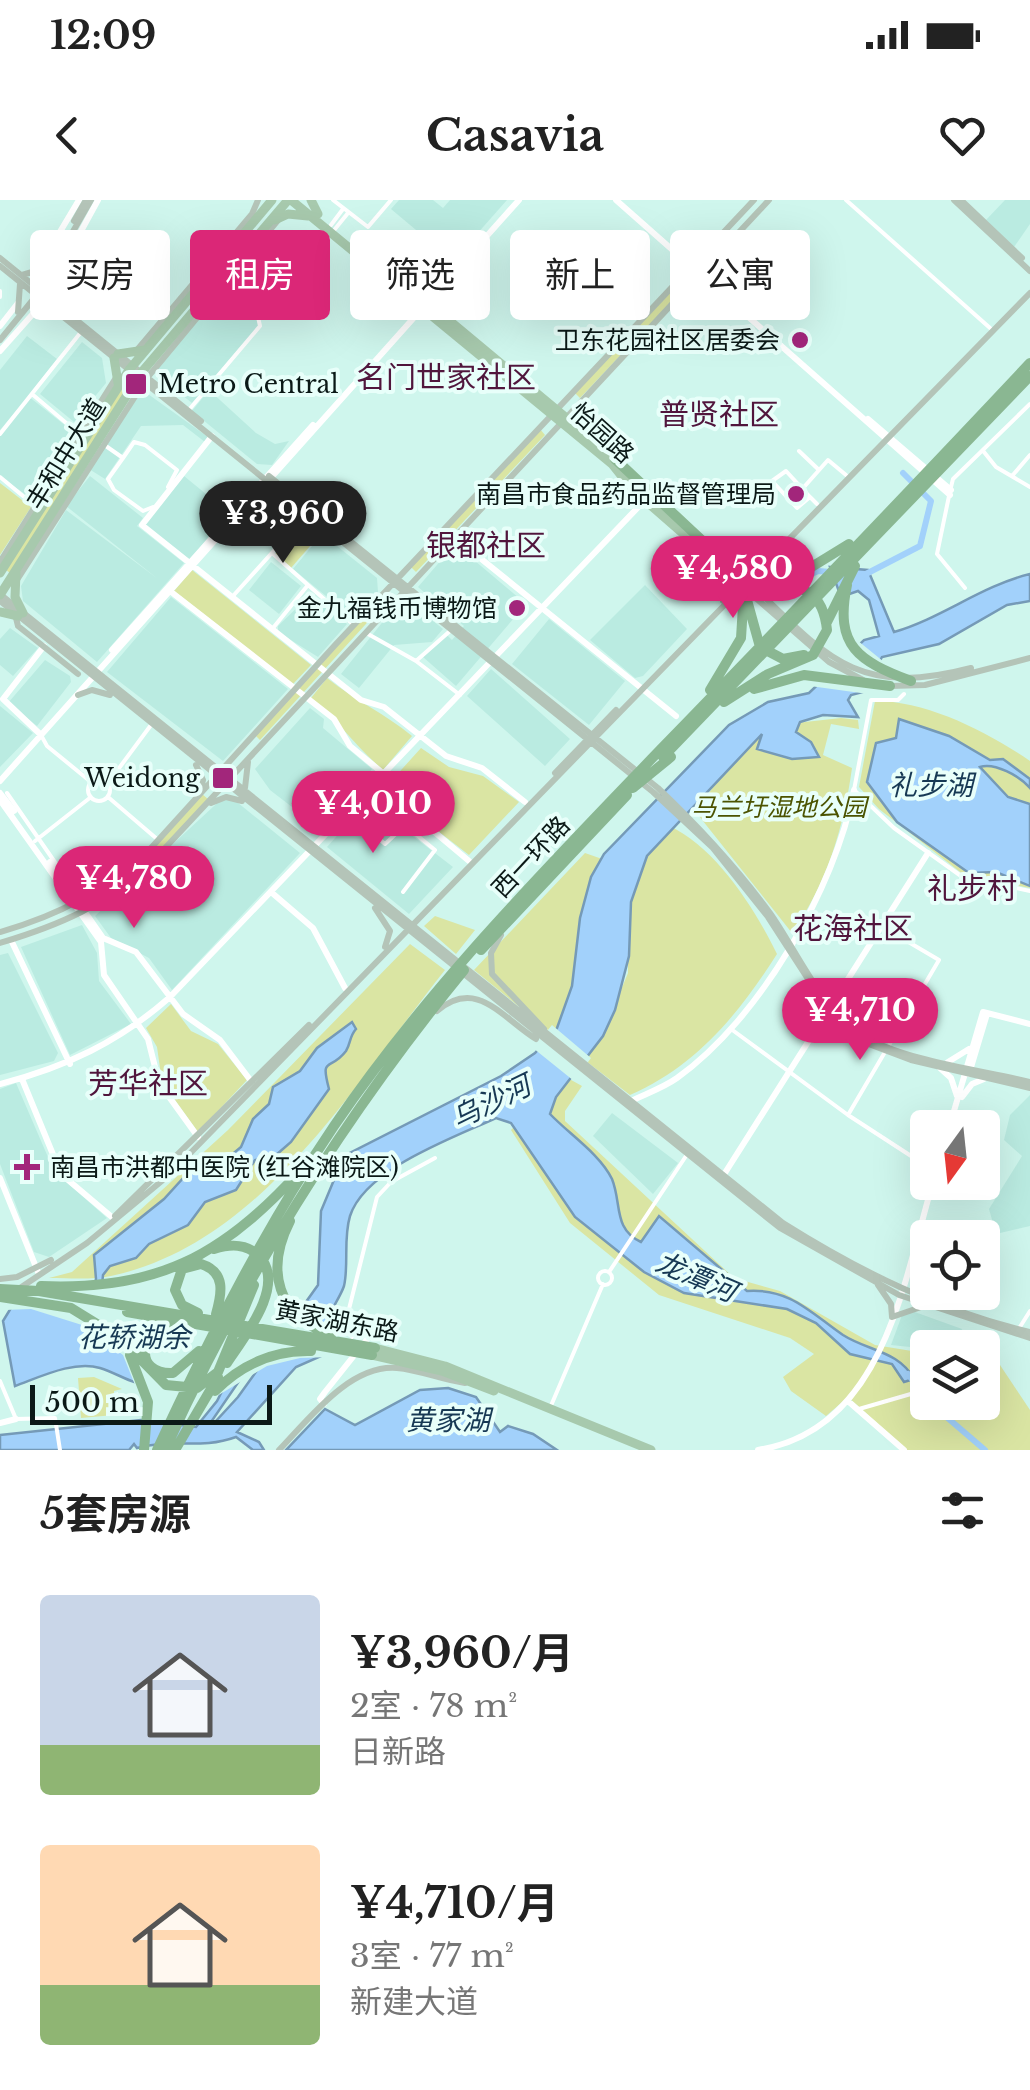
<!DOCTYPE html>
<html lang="zh">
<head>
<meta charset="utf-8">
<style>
  body { margin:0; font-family:"Libre Baskerville","Noto Sans SC",serif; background:#f6f6f6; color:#222; height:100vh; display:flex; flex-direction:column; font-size:38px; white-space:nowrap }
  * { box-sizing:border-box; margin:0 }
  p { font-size:32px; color:#767676 }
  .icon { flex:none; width:55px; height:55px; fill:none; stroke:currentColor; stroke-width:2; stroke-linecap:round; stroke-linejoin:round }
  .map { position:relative; height:1250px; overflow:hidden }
  .sheet { display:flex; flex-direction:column; background:#fff; flex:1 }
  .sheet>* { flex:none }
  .hud { position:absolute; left:30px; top:30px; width:970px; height:90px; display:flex; gap:20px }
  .needle { width:65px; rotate:195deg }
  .fabs { position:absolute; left:910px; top:910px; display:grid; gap:20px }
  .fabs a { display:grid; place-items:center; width:90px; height:90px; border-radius:10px; background:#fff; box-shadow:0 10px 40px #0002; font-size:50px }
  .scale { position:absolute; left:30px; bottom:25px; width:242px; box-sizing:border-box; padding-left:10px; border:5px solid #0b1917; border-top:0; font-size:28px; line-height:35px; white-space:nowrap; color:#0b1917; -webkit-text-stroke:8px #e8fffa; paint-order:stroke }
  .price { position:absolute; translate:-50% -85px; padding:0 22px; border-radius:35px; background:#db2777; color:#fff; font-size:32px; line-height:65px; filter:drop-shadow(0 2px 5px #0008) }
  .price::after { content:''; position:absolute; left:50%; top:60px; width:30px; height:22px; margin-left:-15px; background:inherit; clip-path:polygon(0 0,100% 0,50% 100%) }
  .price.active { background:#222; color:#fff }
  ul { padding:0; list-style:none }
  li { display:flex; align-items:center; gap:30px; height:250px; padding:0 40px }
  li span { display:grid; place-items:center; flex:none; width:280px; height:200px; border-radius:10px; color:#555 }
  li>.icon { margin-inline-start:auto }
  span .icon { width:120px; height:120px; fill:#fffc; stroke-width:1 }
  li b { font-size:42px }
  h2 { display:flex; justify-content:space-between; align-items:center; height:120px; padding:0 40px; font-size:42px }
  .tag { padding:0 35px; border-radius:10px; background:#fff; box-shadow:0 10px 40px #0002; font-size:35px; line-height:90px }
  .tag.active { background:#db2777; color:#fff }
  .status { display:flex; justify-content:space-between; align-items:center; height:70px; padding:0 50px; background:#fff; direction:ltr }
  .status svg { height:28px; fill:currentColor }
  header { display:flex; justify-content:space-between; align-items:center; height:130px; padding:0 40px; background:#fff; font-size:45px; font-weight:800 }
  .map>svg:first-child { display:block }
  .built { fill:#baebe1 }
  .green { fill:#dae5a3 }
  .water { fill:#a2d1fb; stroke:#759ab7; stroke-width:2.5 }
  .pier { fill:#cff6ed }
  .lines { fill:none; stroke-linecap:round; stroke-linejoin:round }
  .river { stroke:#a2d1fb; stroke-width:6 }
  .minor { stroke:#fff; stroke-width:4 }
  .tertiary { stroke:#fff; stroke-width:6 }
  .secondary { stroke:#b4c4b8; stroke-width:6 }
  .primary { stroke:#a7c9ad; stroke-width:9 }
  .trunk { stroke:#8ab792; stroke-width:10 }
  .poi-dot { fill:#a2267b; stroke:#e8fffa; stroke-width:4 }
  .labels { text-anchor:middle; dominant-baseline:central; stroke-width:8; stroke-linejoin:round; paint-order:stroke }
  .poi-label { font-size:25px; fill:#0b1917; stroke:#e8fffa; text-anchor:end }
  .street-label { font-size:25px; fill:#0b1917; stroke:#e8fffa }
  .park-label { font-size:25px; font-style:italic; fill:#4b5301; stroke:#e8fffa }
  .water-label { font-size:28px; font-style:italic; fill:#173954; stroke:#e8fffa }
  .quarter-label { font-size:30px; fill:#51163d; stroke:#e8fffa }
</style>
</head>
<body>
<div class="status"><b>12:09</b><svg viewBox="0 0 49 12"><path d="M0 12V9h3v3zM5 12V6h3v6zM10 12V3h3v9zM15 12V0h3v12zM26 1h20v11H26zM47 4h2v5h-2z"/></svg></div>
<header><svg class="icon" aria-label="back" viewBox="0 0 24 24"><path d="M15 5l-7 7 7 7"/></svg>Casavia<svg class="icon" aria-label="heart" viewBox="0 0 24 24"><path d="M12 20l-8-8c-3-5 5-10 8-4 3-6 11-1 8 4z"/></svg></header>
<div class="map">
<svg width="1030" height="1250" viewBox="0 0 1030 1250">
  <rect width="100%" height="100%" fill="#cff6ed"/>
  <!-- built -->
  <path class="built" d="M399 0H433L443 8 450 0H507L453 61 391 9Z
    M1005 0H1030V24L1014 47 986 20Z
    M227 87 257 117 259 126 192 203 153 172Z
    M27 136 57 159 28 196 71 230 25 294 0 277V234L22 204 0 230V170Z
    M82 142 102 158 106 183 74 222 40 194Z
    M141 189 208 237 205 242 183 225 141 226 105 279 89 269Z
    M209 190 256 233 275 244 289 241 272 265 257 264 192 211Z
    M90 276 143 318 137 326 184 363 97 462 23 401 21 386 66 310 158 379 66 306Z
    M184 276 228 312 190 360 145 325Z
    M322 334 377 378 378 392 354 419 293 369Z
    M455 344 526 404 456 486 423 457 446 434 452 440 464 426 418 387Z
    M271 362 301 386 279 414 249 390Z
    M645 385 687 429 643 476 635 478 590 440Z
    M310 395 347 424 318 457 278 432V426Z
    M171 397 288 489 223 561 107 472Z
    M422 412 443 429 432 442 394 445 359 488 341 474 389 414Z
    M549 419 625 481 589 525 512 464Z
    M10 428 38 448 13 476 0 465V439Z
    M45 460 70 476 71 482 37 526 8 503Z
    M491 469 570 539 545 566 467 496Z
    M0 506 33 533 0 567Z
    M310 508 324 519 323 528 372 569 324 623 314 624 270 590 255 569Z
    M385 582 412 604 409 633 453 667 409 714 327 647Z
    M227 594 300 653 172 790 149 758 111 738 95 716Z
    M82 725 97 753 99 781 131 824 70 855 21 747Z
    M8 753 58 853 54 861 0 875V755Z
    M16 883 54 971 107 1018 49 1057 34 1052 0 964V889Z
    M1030 895V1026L996 1034 989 1009 1022 956 1004 940 1010 915Z
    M612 913 678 963 653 994 593 936Z
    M912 1111 962 1129 956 1147 928 1148 927 1154 920 1148 891 1145 902 1115Z"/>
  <!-- green -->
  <path class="green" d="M687 75 692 80 580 198 575 193Z
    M122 188 126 192 10 373 6 370Z
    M540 229 545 235 416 372 411 367Z
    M0 283 31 307 0 355Z
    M308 316 324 330 291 368 275 354Z
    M192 370 311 465 293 484 174 391Z
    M381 398 386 402 260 540 255 535Z
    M327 478C356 501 384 513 412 536L383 570C356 547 338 520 311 498Z
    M875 501C927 501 986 531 1030 561V688L964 675 879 609 859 587Z
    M841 518 858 520 859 529 831 524 823 555 852 568C844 626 827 684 792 733L695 611 746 544 769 526Z
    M421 548 449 567 483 576 519 602 469 655 434 628 419 600 393 579Z
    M202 594 208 599 148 664 99 702 95 696 146 656Z
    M669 626C716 647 755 709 777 754 738 815 696 866 630 895L582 858 609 819 628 773V702L636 668Z
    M585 653 605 660 584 757 554 835 474 770Z
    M435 716 475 730 456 754 424 726Z
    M410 744 445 770C355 883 262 1044 111 1076 91 1080 69 1078 49 1078L72 1072 228 930Z
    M171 804 191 831 218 844 247 880 198 932 162 882 157 847 146 828Z
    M564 876 582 886 565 911V921L734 1078 780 1091 875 1145 924 1153 928 1202H982L983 1171 1000 1165 1030 1210V1250H907L848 1197 826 1216 791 1191 783 1177 814 1154 790 1138 659 1095 570 1023 511 930Z
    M94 1177 122 1189 114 1191V1215L81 1218 78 1178Z"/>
  <!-- water -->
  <path class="water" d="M830 367 868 370 894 432C942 418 981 386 1030 374V401L1007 405 939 444 882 457 863 492 851 495 848 500 858 517 823 515 800 522 796 532 811 542 819 557 792 559 757 549 762 534 647 656 631 702 629 756 615 810 603 836 556 897 550 914C569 934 600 954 612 979 622 1004 613 1029 641 1042L659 1016 747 1091C790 1088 811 1113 843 1135 868 1151 899 1151 914 1179L904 1182 892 1164 850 1154 816 1123 787 1109 684 1093 644 1072 575 1017 511 923 496 918C453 938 365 969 350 1016 343 1039 349 1065 344 1086 341 1095 334 1105 330 1114L343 1134 328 1153 296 1167 237 1232 259 1242 264 1250H253L236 1237C200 1250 173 1238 137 1248L134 1244 129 1250H0V1235L141 1220 196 1227 217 1201 241 1154 259 1152 211 1222H215L238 1197 318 1085 321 1011 344 956 501 876 535 853 557 828 572 786 580 718 591 677 604 654 729 525 768 502 809 493 864 440 879 436 869 400 858 391 841 397Z
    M899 519 949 536 990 560 1003 559 1030 579V588C1020 576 994 562 980 567L1008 597 1030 604V686L996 672 969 673 897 622 867 582 876 543 896 538Z
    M352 822 356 829C349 837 351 843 346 851 330 872 320 855 329 889L291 942 276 955 255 960 236 990 205 1002 188 1025 149 1044 136 1058 110 1066 103 1075 101 1096 152 1186C131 1184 119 1174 100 1168 74 1160 40 1177 15 1186L3 1121 14 1103 92 1097 96 1079 94 1055 164 999 205 954 229 957 241 947 253 919 269 904 273 887 300 871 317 848Z
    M448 1188 476 1197 500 1232 508 1226 533 1234 557 1250H286L325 1209 355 1225 420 1190Z"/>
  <!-- pier -->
  <path class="pier" d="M857 440 884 462 868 494 810 486Z
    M552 825 591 858 574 881 533 848Z
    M231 1048 239 1060 195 1146 179 1159 187 1176 153 1191 137 1190 123 1155 82 1125 31 1109 4 1110 13 1098 88 1093 90 1084H107L106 1092 148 1087 186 1065Z
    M269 1098 280 1102 290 1115 295 1110 347 1137 331 1157 300 1158 267 1166 212 1199Z"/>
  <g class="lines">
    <!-- river -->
    <path class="river" d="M789 367 801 379 818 371 831 372
      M864 375 920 346 931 301 903 273
      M908 1174 928 1201
      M929 1202 985 1250"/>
    <!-- minor -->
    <path class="minor" d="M333 0 368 27 391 0
      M846 0 990 128
      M331 25 343 9
      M335 29 348 13
      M0 91V97
      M32 194 78 233
      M188 211 260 126 258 117 223 90
      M0 234 81 132
      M103 244 123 258 108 279 114 290 143 311 153 307
      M799 251 819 270
      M984 252 996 267 1030 287
      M123 258 134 242 145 245 177 270 168 287
      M1012 276 1030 255
      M0 277 35 306
      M804 287 828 260 846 275
      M951 287 953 279 1030 204
      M949 296 937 354 965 388
      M810 297 786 271 772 281 797 308 810 297 817 304
      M272 353 308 385 273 428
      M308 385 354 425
      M233 396 307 314
      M368 434 416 461 450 431
      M416 461 460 495
      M904 494 898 500H871L854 590 894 628 961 676 1030 691
      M41 535 47 546 91 582
      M88 590a11 11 0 1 1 22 0a11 11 0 1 1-22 0Z
      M108 583 151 525
      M7 593 70 684 88 689
      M108 597 157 639
      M348 612 385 644 400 630H410
      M35 641 91 597
      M403 692 435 650 413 632 415 614 421 611
      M731 829 848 915 939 760 883 727
      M848 915 928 967
      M598 1078a7 7 0 1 1 14 0a7 7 0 1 1-14 0Z
      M609 1072 686 956
      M1018 1130 1030 1111
      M352 1137 345 1125 377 997 391 982 435 958
      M0 1181 16 1219 55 1218 60 1250
      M550 1208 603 1084
      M859 1209 928 1189"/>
    <!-- tertiary -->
    <path class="tertiary" d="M616 0 950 295
      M36 72 79 0
      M49 90 98 0
      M0 126 18 103
      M0 151 39 107
      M868 219 951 290
      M212 236 142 325 361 500 384 507 446 556 482 568 525 602
      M454 337 676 516
      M170 391 334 519 350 546 414 599 432 630 469 661
      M112 450 313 225
      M41 535 3 499 44 446
      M0 581 519 0
      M0 593 14 611
      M0 600 101 742 104 775 148 839 159 883 198 937
      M50 662 103 738 136 752 183 814 220 840 251 881
      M271 692 313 728 345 788
      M11 740 70 864
      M948 862 969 849
      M940 868 951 878 957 896
      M969 874 987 814
      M22 879 61 974 113 1018
      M0 884C66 867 119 842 170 797L645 300
      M962 897 972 884 984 879
      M629 902C645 894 663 888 677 878 760 819 835 688 854 590
      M949 928 983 812 1030 824
      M723 976 928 653
      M0 978 38 1072
      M849 1202 904 1250
      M324 1204 320 1199 325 1192 372 1133
      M0 1223 16 1219
      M758 1250C884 1230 903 1083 933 982"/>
    <!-- secondary -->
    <path class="secondary" d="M954 0 1030 71
      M961 0 1022 58
      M74 21 86 0
      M675 44 695 52 708 47
      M675 49 686 63 685 73
      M0 58 201 221
      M717 60 714 72 719 82
      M0 66 653 592 712 647 768 717 839 827 858 840 911 860 1030 888
      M22 75 49 67
      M693 86 716 85
      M18 112 20 84
      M0 140 36 96 91 0
      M137 150 252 14 258 0
      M269 276 658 588C699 627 736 667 770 713 795 748 824 813 861 835 905 861 980 870 1030 882
      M0 362 117 176
      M733 364 746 368 760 363
      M751 378 1030 93
      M17 380 147 178 279 19
      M749 382C826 457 857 498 971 468
      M743 387 829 462 863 480
      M0 394 783 1023C861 1072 940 1111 1030 1132
      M0 401 780 1028 899 1095 1030 1138
      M723 401 728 385 725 374
      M16 418 18 426 78 474
      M890 486 925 485 1030 458
      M78 495 92 490 110 495
      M196 565 203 580 201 590
      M555 573 616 510
      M245 588 248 562
      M211 603 226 597 242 601
      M375 708 390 731 385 747
      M0 732C60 715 106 690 151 648L336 444 754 0
      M501 735 491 753 492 774 544 829
      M0 743C60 725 107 705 153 661L769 0
      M437 811C477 777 502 818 536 839
      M115 1016 309 825
      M0 1079 17 1077 51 1060
      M878 1085 891 1104 892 1117 921 1107
      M17 1090 87 1043 169 975 742 387
      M279 1250C309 1219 350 1164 397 1168 420 1170 442 1180 465 1183"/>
    <!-- primary -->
    <path class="primary" d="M291 0 612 264 632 289 734 378
      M311 0 318 14
      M275 20 288 14 308 16
      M445 117 618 261
      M118 154 145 150
      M114 158 118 183
      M0 373 129 170 272 0
      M16 373 15 397 23 413
      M0 395 141 173 288 0
      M0 412 18 416
      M375 1148 445 1166 651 1250
      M372 1155 442 1171 494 1191"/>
    <!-- trunk -->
    <path class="trunk" d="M615 259 740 376C779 394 821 371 827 430L813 455 768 474 724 502
      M730 374 747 400 760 447 783 459 804 455
      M770 379 805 371 849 344
      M847 385C834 447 859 461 911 481
      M827 422 855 366
      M754 489 804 475 890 486
      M710 490 741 438 743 406
      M663 557 1030 176
      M633 588 671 557
      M481 750 627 595
      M290 1021C265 1070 277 1116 331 1135
      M214 1049C230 1044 246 1043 259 1056 287 1085 244 1137 227 1163
      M41 1086C154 1091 222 1057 298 973
      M0 1089 39 1091 375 1148
      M0 1097 71 1108 118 1137
      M127 1112 372 1155
      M198 1113 182 1105 175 1090 182 1069 201 1064C226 1072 222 1093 216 1114
      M178 1127C137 1128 133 1175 173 1173L199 1151
      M116 1134 166 1185 197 1188 218 1172 254 1085
      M130 1155 148 1202 144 1250
      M215 1191C241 1165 274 1150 311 1151
      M157 1250C209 1138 265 1028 334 926 428 788 545 670 660 550 784 422 908 293 1030 163
      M165 1250C244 1076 343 918 464 770
      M175 1250 218 1177"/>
  </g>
  <!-- markers -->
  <g class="poi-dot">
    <circle cx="800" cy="140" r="10"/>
    <rect x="124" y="172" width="24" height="24" rx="5"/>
    <circle cx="796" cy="294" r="10"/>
    <circle cx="517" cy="408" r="10"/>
    <rect x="211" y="566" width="24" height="24" rx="5"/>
    <path d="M22 952h10v10h10v10h-10v10h-10v-10h-10v-10h10z"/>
  </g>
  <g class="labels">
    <!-- poi labels -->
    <g class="poi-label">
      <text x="780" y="140">卫东花园社区居委会</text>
      <text x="158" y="184" text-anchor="start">Metro Central</text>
      <text x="776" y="294">南昌市食品药品监督管理局</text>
      <text x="497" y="408">金九福钱币博物馆</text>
      <text x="200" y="578">Weidong</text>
      <text x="50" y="967" text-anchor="start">南昌市洪都中医院 (红谷滩院区)</text>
    </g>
    <!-- street labels -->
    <g class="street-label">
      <text transform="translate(602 233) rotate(42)">怡园路</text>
      <text transform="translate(66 254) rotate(-58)">丰和中大道</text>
      <text transform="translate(531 657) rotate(-47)">西一环路</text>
      <text transform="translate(337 1121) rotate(11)">黄家湖东路</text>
    </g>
    <!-- park labels -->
    <g class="park-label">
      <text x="779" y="607">马兰圩湿地公园</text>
    </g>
    <!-- water labels -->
    <g class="water-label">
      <text x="931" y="585">礼步湖</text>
      <text transform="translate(491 902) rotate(-26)">乌沙河</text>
      <text transform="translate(696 1077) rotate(23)">龙潭河</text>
      <text x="134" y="1137">花轿湖余</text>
      <text x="448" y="1220">黄家湖</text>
    </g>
    <!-- quarter labels -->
    <g class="quarter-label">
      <text x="446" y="177">名门世家社区</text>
      <text x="719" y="214">普贤社区</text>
      <text x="486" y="345">银都社区</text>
      <text x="972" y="688">礼步村</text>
      <text x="853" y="728">花海社区</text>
      <text x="148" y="883">芳华社区</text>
    </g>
  </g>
</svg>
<div class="fabs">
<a><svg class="needle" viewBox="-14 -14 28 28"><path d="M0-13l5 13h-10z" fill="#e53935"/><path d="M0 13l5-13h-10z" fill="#767676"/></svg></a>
<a><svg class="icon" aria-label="locate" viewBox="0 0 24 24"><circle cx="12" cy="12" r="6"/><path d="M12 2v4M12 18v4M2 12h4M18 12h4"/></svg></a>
<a><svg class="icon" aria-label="layers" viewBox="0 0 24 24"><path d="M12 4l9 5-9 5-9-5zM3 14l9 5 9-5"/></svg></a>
</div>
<div class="scale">500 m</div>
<b class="price active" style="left:283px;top:366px">¥3,960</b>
<b class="price" style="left:733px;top:421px">¥4,580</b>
<b class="price" style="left:373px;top:656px">¥4,010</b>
<b class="price" style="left:134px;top:731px">¥4,780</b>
<b class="price" style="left:860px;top:863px">¥4,710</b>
<div class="hud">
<a class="tag">买房</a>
<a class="tag active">租房</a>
<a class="tag">筛选</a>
<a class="tag">新上</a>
<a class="tag">公寓</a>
</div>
</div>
<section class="sheet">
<h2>5套房源<svg class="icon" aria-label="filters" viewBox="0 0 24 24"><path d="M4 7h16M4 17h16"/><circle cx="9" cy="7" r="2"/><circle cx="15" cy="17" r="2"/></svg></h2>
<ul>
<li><span style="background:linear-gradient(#c9d6e8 75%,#8fb573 0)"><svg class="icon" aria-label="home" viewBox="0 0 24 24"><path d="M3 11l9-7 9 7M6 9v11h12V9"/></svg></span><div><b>¥3,960/月</b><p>2室 · 78 m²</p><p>日新路</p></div></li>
<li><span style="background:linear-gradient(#ffd9b3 70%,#8fb573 0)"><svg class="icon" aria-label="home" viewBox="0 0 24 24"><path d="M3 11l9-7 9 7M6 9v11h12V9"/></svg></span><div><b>¥4,710/月</b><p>3室 · 77 m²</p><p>新建大道</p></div></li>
</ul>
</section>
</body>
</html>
